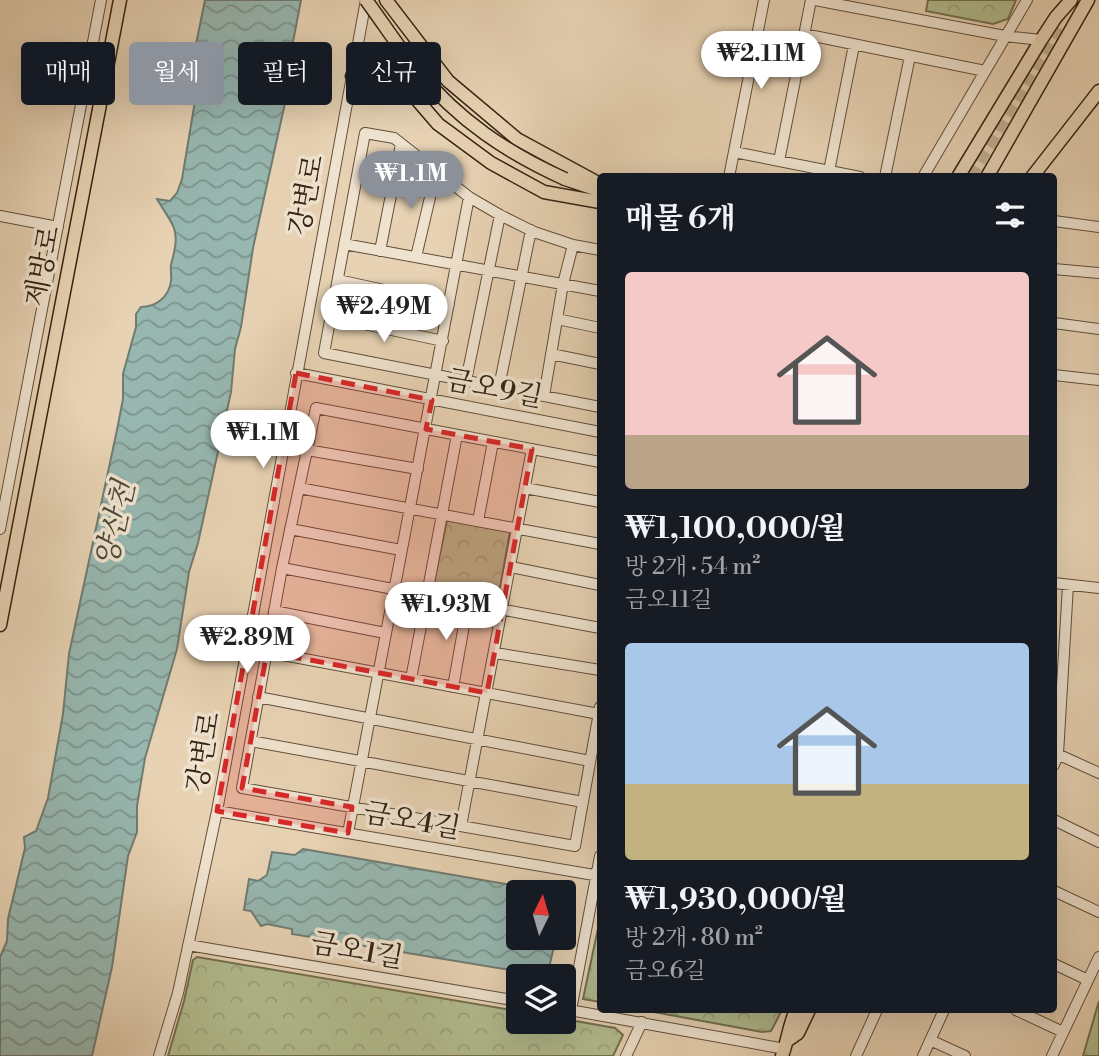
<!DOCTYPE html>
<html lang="ko">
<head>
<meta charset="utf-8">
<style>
  body { margin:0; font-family:"Libre Bodoni","Noto Serif KR",serif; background:#242831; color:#f1f3f6; height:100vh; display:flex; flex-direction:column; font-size:26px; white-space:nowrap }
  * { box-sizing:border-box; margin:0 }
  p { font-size:23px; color:#9ea1a6 }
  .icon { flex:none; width:38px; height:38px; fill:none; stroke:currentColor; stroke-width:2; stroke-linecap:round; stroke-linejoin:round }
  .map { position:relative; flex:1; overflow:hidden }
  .drawer { position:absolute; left:597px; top:173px; width:460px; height:840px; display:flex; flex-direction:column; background:#171b24; border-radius:7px; box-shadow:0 7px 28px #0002 }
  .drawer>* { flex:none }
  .guide { position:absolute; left:21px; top:42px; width:471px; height:63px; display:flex; gap:14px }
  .needle { width:46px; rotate:5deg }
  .buttons { position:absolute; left:506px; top:880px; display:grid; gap:14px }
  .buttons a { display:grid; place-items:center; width:70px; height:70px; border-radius:7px; background:#171b24; box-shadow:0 7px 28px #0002; font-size:35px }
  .price { position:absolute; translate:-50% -60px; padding:0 16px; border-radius:24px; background:#fff; color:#222; font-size:23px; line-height:46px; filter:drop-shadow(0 2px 4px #0008) }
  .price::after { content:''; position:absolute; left:50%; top:42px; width:21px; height:16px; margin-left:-10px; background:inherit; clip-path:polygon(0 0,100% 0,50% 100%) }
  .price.current { background:#8c9099; color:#fff }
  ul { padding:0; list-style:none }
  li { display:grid; align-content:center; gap:14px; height:371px; padding:0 28px }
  li span { display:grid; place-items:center; height:217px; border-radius:7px; color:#555 }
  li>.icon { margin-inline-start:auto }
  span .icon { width:126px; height:126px; fill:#fffc; stroke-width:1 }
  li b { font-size:30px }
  h2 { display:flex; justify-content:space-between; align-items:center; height:84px; padding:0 28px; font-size:30px }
  .tag { padding:0 24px; border-radius:7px; background:#171b24; box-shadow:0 7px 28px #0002; font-size:24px; line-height:63px }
  .tag.current { background:#8c9099; color:#fff }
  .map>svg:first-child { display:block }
  .forest { fill:url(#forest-firs); stroke:#747051; stroke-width:2 }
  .park { fill:url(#park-crowns); stroke:#747051; stroke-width:2 }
  .water { fill:url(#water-waves); stroke:#707c71; stroke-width:2 }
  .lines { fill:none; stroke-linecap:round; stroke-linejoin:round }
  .major-tunnel { stroke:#c3af93; stroke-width:12; stroke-dasharray:12 6; stroke-linecap:butt }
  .minor-casing { stroke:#624f3b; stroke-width:12 }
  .major-casing { stroke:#352313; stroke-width:15 }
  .minor { stroke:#efe2ce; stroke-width:10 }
  .major { stroke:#e7d2b3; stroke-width:12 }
  .major-bridge-casing { stroke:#352313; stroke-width:15; stroke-linecap:butt }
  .major-bridge { stroke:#e7d2b3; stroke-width:12 }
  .marked { fill:#d62828; fill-opacity:0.2; stroke:#d62828; stroke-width:5; stroke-dasharray:14 9; stroke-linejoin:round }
  .labels { text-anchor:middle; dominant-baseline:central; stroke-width:7; stroke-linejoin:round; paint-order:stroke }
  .street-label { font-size:28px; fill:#352313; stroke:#efe2ce }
  .water-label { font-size:30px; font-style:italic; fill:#4e483a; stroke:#efe2ce }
</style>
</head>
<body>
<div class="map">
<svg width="1099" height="1056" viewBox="0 0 1099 1056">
  <defs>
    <pattern id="forest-firs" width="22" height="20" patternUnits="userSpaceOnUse" patternTransform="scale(1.75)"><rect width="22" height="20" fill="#b2bd8f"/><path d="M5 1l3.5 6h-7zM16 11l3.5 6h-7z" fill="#9aa27a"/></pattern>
    <pattern id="park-crowns" width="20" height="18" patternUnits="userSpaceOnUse" patternTransform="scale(1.75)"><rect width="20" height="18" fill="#b2bd8f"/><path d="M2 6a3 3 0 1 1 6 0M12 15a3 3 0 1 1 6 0" fill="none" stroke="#9aa27a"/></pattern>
    <pattern id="water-waves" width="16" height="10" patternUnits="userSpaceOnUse" patternTransform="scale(1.75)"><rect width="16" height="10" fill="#97b7b0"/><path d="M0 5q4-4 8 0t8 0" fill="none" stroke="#7c948e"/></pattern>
  </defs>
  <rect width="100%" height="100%" fill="#e7d2b3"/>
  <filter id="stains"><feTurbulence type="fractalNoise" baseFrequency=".00286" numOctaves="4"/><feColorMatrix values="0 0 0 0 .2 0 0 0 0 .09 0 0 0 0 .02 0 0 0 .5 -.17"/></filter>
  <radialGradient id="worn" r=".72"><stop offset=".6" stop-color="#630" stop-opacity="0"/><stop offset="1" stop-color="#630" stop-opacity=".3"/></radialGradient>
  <!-- forest -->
  <path class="forest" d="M1099 1001V1056H1083Z"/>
  <!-- park -->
  <path class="park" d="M928 0H1016L1008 19 993 24 926 11Z
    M447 520 510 531 497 605 432 592Z
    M600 919V1002L583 999Z
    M197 957 518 1011V1022H564V1019L615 1028 623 1035 613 1056H168L184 1001 193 960Z
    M643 1010H782L771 1031 762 1032Z"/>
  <!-- water -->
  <path class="water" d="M205 0H301L292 47 290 80 285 103 253 248 241 327 235 349 231 392 198 543 189 572 177 649 145 758 137 806V832L128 856 112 967 92 1056H0V957L7 941 8 919 25 848 24 837 36 831 48 798 63 714 69 654 117 430 123 399V374L136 327V314L141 307C156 307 169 297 171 281 172 276 170 270 171 265 174 253 178 240 174 228 170 218 162 208 157 199L170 201 177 193 182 179 199 77 204 69 195 49Z
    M303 849 552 892H518V938H556L547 976 292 934V929L267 924 261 926 251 911 244 910 249 879 258 881 267 875 272 852 295 855Z"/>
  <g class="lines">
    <!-- major-tunnel -->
    <path class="major-tunnel" d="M970 177 1062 23"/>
    <defs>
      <path id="minor" d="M815 0 1005 36 1041 40
        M804 34 985 71
        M734 152 860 177
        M779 161 811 0
        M829 171 854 45
        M729 177 764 0
        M885 177 910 56
        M923 177 1027 0
        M0 216 58 227
        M1054 221 1099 227
        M344 244 600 291
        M600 250 573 245 534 232 500 215 469 197 394 138 365 133 324 353 600 407
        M380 251 401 144
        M416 257 436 172
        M1054 269 1099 273
        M338 280 449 304
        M331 317 443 341
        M557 319 600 328
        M1054 323 1099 329
        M551 354 600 364
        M296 373 600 432
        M1054 375 1099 380
        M466 381 500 215
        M499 387 531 230
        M544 396 563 284 573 245
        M307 450 418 469
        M600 462 316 408 282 568 242 788 575 846 600 707
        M299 488 600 544
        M525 488 600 502
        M478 521 493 442
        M0 529 101 0
        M290 529 401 550
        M511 567 600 585
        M282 568 600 628
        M1054 583 1099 588
        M274 611 385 633
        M267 652 599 714
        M495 653 600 670
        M411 679 457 435
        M453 687 468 603
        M258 697 590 761
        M251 741 583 802
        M1055 753 1099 773
        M1054 765 1058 754 1068 585
        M217 811 600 876
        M1054 820 1099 842
        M461 826 532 449
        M348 833 469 197
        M1054 891 1099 912
        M188 945 518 1001
        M1054 964 1088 980
        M564 1009 785 1049
        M571 1010 600 856
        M1016 1010 1063 1032
        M930 1040 965 1056
        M159 1056 178 993 217 811 366 0
        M626 1056 642 1022
        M856 1056 877 1010
        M923 1056 944 1010
        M1052 1056 1099 957"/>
      <path id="major" d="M386 0 448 81 517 139 600 184
        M352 76 363 67H382L394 73 438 124 491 163 544 192 600 202
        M958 177 1041 40 1056 17 1071 0
        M987 177 1088 0
        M1032 177 1099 91
        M565 179 598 190
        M0 625 120 0
        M788 1040 798 1033 809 1010
        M782 1056C788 1040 789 1025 796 1010"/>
    </defs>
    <!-- minor casing -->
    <use href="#minor" class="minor-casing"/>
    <!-- major casing -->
    <use href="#major" class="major-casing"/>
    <!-- minor -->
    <use href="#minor" class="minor"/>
    <!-- major -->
    <use href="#major" class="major"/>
    <defs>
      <path id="major-bridge" d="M366 0C383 23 399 48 417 70 458 120 507 153 565 179"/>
    </defs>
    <!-- major-bridge casing -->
    <use href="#major-bridge" class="major-bridge-casing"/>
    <!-- major-bridge -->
    <use href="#major-bridge" class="major-bridge"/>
  </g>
  <!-- marked area -->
  <path class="marked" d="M296 373 432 400 426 429 532 449 487 693 267 652 242 788 352 807 348 833 217 811Z"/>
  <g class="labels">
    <!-- street labels -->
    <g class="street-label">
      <text transform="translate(307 195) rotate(-79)">강변로</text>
      <text transform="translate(43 266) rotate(-79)">제방로</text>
      <text transform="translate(494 389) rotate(11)">금오9길</text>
      <text transform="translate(204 752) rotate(-80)">강변로</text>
      <text transform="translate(412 821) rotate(10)">금오4길</text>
      <text transform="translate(357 951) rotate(10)">금오1길</text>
    </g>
    <!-- water labels -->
    <g class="water-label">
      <text transform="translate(116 524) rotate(-77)">양산천</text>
    </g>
  </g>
  <rect width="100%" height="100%" filter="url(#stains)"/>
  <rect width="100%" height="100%" fill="url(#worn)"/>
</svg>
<div class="buttons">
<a><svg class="needle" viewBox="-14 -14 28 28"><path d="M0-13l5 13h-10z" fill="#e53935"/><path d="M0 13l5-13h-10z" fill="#9ea1a6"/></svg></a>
<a><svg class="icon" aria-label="layers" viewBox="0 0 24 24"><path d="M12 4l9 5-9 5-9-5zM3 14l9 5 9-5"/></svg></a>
</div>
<b class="price" style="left:761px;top:91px">₩2.11M</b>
<b class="price current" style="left:411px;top:211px">₩1.1M</b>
<b class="price" style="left:384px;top:344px">₩2.49M</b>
<b class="price" style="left:263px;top:470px">₩1.1M</b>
<b class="price" style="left:446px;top:642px">₩1.93M</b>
<b class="price" style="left:247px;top:675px">₩2.89M</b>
<div class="guide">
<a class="tag">매매</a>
<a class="tag current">월세</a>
<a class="tag">필터</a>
<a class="tag">신규</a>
</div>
<section class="drawer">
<h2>매물 6개<svg class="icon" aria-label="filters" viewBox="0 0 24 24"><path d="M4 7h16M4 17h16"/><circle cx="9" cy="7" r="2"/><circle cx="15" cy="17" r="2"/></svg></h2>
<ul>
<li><span style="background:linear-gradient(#f6c9c9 75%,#b9a48a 0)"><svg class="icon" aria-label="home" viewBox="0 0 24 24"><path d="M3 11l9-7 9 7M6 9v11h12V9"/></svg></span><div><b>₩1,100,000/월</b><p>방 2개 · 54 m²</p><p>금오11길</p></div></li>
<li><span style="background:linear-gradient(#a9c7e8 65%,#c2b280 0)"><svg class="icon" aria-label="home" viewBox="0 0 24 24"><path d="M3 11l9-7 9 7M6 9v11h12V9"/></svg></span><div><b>₩1,930,000/월</b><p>방 2개 · 80 m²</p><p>금오6길</p></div></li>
</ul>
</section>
</div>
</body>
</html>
